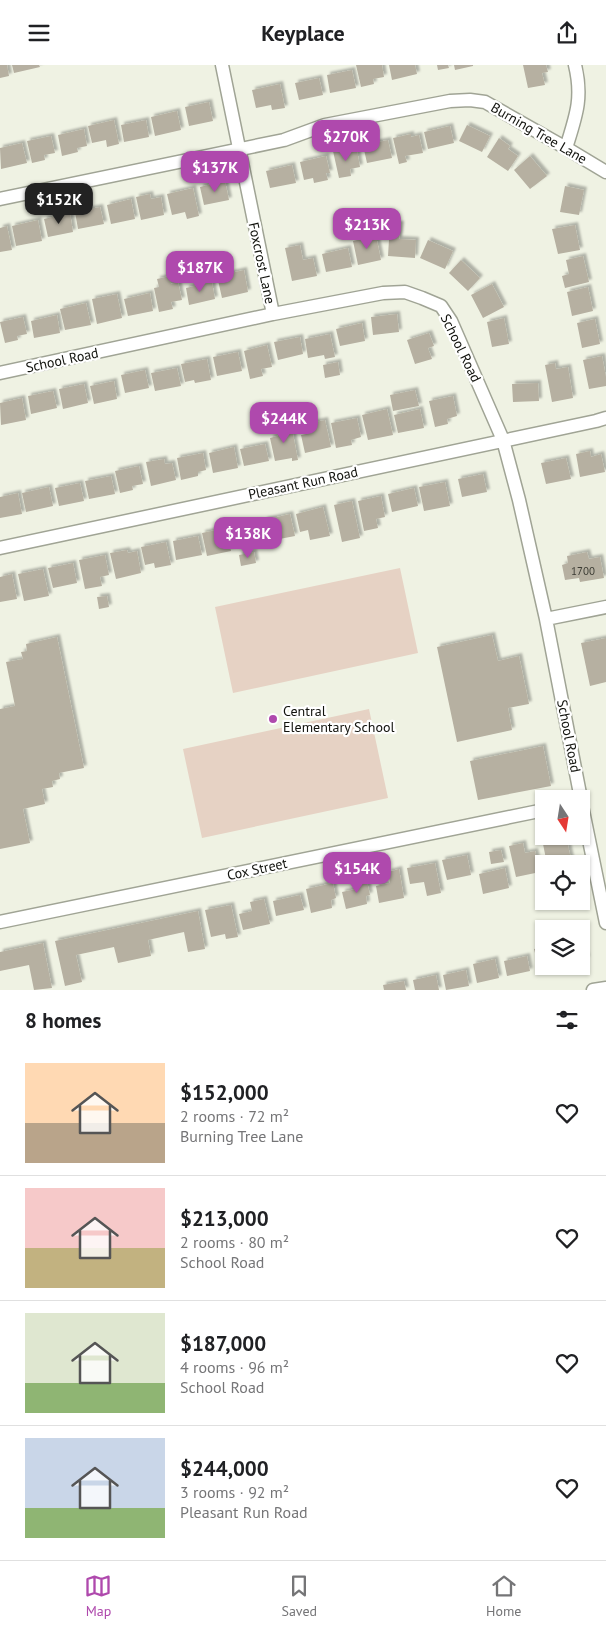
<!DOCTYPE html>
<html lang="en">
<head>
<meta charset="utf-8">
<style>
  body { margin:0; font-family:"PT Sans",sans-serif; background:#f6f6f6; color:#202124; height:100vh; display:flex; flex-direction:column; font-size:19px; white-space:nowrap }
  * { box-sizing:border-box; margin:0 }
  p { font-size:16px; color:#757577 }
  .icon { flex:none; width:28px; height:28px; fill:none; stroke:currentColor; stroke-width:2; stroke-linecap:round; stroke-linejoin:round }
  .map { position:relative; height:925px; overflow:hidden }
  .drawer { display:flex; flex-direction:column; background:#fff; flex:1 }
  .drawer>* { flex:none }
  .needle { width:32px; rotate:168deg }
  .controls { position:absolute; left:535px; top:725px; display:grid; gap:10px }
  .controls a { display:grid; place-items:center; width:55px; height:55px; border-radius:0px; background:#fff; box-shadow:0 1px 4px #0004; font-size:25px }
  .price { position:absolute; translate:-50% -42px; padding:0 11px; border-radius:10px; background:#af49ad; color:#fff; font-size:16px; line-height:32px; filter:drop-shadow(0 1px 2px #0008) }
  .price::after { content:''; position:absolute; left:50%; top:30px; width:15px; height:11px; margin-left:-8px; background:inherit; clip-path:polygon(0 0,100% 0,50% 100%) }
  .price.current { background:#222; color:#fff }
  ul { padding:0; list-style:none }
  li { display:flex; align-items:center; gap:15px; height:125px; padding:0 25px }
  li+li { border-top:1px solid #e0e0e0 }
  li span { display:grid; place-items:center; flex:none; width:140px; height:100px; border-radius:0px; color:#555 }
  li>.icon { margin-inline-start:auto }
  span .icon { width:60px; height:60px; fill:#fffc; stroke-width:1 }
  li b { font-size:21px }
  h2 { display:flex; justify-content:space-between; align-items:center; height:60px; padding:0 25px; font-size:21px }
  header { display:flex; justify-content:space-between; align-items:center; height:65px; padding:0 25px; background:#fff; font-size:22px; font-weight:700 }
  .menu { display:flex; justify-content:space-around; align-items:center; height:70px; border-top:1px solid #e0e0e0; background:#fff; font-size:14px; color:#757577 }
  .menu a { display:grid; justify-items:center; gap:2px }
  .menu .current { color:#af49ad }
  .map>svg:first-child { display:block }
  .green { fill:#e6d2c4 }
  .building { fill:#b6b0a1; filter:url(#shadow) }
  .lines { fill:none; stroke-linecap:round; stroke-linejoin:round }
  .minor-casing { stroke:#a0a495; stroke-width:15 }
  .minor { stroke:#fff; stroke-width:12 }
  .poi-dot { fill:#af49ad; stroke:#fff; stroke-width:2 }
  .labels { text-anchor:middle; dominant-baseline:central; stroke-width:4.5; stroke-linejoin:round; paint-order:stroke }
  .number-label { font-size:11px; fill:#3a3a32 }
  .street-label { font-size:14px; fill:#11120d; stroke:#fff }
  .poi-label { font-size:14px; fill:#11120d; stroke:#fff; text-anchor:start }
</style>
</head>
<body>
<header><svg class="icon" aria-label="menu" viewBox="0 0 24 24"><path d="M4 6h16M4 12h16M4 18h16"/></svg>Keyplace<svg class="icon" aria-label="share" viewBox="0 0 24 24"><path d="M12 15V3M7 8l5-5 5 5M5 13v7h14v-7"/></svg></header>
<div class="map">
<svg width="606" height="925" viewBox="0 0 606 925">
  <defs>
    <filter id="shadow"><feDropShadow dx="3" dy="-3" stdDeviation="1" flood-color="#0004"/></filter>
  </defs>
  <rect width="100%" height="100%" fill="#eff2e3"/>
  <!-- green -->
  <path class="green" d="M400 503 418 588 233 628 215 542Z
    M369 644 388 733 202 773 183 684Z"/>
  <!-- building -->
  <path class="building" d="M0 0H7L9 11 0 13Z
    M12 0H39L40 2 14 8Z
    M356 0H382L384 12 373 14 374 19 361 22Z
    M389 0H415L417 9 392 15Z
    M437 0H448L449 3 438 5Z
    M454 0H473V1L455 5Z
    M523 0H546L548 7 542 8 545 20 528 23Z
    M352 5 356 23 330 28 327 10Z
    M319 13 323 30 299 35 295 18Z
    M280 19 285 43 272 45 271 40 256 43 252 25Z
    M209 37 213 56 189 61 185 42Z
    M177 46 181 65 155 71 151 52Z
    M114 55 119 79 107 82 106 75 92 78 88 61Z
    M146 55 149 72 124 77 121 60Z
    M467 60 490 71 482 87 459 76Z
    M450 61 454 78 428 84 424 67Z
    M84 64 87 81 77 83 78 87 62 91 58 70Z
    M411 69V72L419 70 423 88 405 91 407 97 399 99 393 73Z
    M51 71 55 88 44 90 45 95 32 98 27 76Z
    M499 73 510 81 508 84 518 91 508 106 487 92Z
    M388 75 392 93 367 98 363 80Z
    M22 78 27 98 1 104 0 83Z
    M345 84 346 88 357 85 360 102 350 104 351 111 339 113 333 86Z
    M326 91 330 108H326L328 115 314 118 313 113 304 115 300 97Z
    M530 91 547 111 530 124 514 105Z
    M292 100 296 118 270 123 266 106Z
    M225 116 229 135 204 140 200 122Z
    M565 121 584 125 579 150 560 147Z
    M193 123 199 151 187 154 185 147 172 150 167 129Z
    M150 129 151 134 161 132 164 150 141 155 136 132Z
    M131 134 135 154 111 159 107 140Z
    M100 142 104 159 78 164 75 147Z
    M70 148 73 167 48 172 44 154Z
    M38 155 42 176 16 181 12 161Z
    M390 158 401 159 399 174 416 175 415 193 388 191Z
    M575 160 580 185 558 189 552 164Z
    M7 161 12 185 0 187V163Z
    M376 171 381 195 358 200 353 176Z
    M428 175 453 186 445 204 420 193Z
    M300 180 303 195 313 193 317 211 292 216 285 183Z
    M348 183 352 202 326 207 322 189Z
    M583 191 589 217 565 223 562 211 569 209 566 195Z
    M461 195 480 213 468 226 449 208Z
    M244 205 248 227 222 233 217 211Z
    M170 211 171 219 178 217 182 235 171 237 173 244 159 247 154 223 159 222 157 214Z
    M212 217 215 234 189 240 186 223Z
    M492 219 504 242 483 253 471 230Z
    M588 222 593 246 572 251 567 227Z
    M150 228 153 246 128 251 124 234Z
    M117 229 122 253 97 259 92 234Z
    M86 238 91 260 65 265 60 244Z
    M397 249 399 267 373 270 371 252Z
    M57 250 60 268 34 273 31 256Z
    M23 252 27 269 17 271 18 275 5 278 0 257Z
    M504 253 509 279 492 282 487 257Z
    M595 254 600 279 582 283 577 258Z
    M362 258 365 276 340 281 336 264Z
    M429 268 434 281 428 283 432 294 415 299 407 275Z
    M330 269 335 292 325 294 324 290 308 293 305 274Z
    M300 272 303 289 278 295 274 277Z
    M267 280 272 302 261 304 263 311 250 314 244 286Z
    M238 287 242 306 217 311 213 292Z
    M602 291 606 312V321L589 324 583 295Z
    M207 294 211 315 195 318 194 315 185 317 181 299Z
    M338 297 340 310 325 313 323 300Z
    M555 298 556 304 568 302 573 333 552 337 545 300Z
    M177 303 181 321 155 326 151 308Z
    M145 305 149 323 125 328 121 310Z
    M114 316 117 334 94 339 90 321Z
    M538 318 539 336 513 337 512 319Z
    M84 319 88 338 63 344 59 324Z
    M415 325 419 341 393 346 390 330Z
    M53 326 57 343 31 349 28 331Z
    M453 331 457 351 447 354 448 359 435 362 429 336Z
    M22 333 26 355 1 360 0 338Z
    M387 344 393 370 368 375 362 350Z
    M420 344 424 363 398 368 394 350Z
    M357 353 361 372 351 375 352 380 336 383 331 358Z
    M325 355 331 382 305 388 301 370 312 368 310 358Z
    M291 359 298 395 292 396V393L275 396 270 373 278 371 276 362Z
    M265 379 269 396 244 401 240 384Z
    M234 382 238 403 213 408 209 388Z
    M590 386 591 392 601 389 605 407 580 412 576 389Z
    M203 388 206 405 198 407V411L181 415 177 393Z
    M566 393 571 414 546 419 541 398Z
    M164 394 165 399 172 398 176 415 151 421 146 397Z
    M139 401 143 419 132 421 133 425 120 428 115 406Z
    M483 409 487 427 462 432 458 414Z
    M111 411 115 429 89 434 85 416Z
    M445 417 450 441 424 446 419 422Z
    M80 418 84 436 59 441 55 423Z
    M49 422 53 441 26 447 22 428Z
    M414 423 418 441 392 447 388 429Z
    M18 428 22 449 0 453V432Z
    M381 431 385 452 376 454 378 463 364 466 358 436Z
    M352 436 360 473 342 477 334 440Z
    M323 442 330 471 310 475 308 465 300 467 296 449Z
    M290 449 295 471 269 476 264 455Z
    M259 456 263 474 237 480 233 462Z
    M216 465 217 470 228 468 231 486 207 491 202 468Z
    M198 471 202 490 176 495 173 476Z
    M166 477 171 500 155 503 154 498 145 500 141 482Z
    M127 485 128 488 137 486 141 508 116 514 110 488Z
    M254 487 256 498 241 501 239 490Z
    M587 487 589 494 600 492 604 513 580 517 579 513 565 515 562 500 568 498 567 491Z
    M105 490 109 510 100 512 102 521 85 524 79 495Z
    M73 498 77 518 53 523 48 503Z
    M43 504 49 531 24 536 18 509Z
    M12 509 17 534 0 537V512Z
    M107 531 109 542 99 544 97 532Z
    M492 570 498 596 519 591 529 639 508 643 512 665 457 677 437 582Z
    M57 572 84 703 59 708 60 714 52 716 53 722 42 724 45 739 23 744 30 778 0 784V644L15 641 6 597 23 594 21 587 27 586 26 579Z
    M606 573V617L590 621 581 578Z
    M543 681 551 721 478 735 470 696Z
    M555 771H566L572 799H559L557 791 546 794 542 774Z
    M523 778 525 788 535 786 540 807 516 812 509 781Z
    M501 785 504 797 491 799 489 787Z
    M467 790 471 810 447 815 442 795Z
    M435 798 441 828 427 831 424 817 410 819 407 803Z
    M505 803 509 823 483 829 479 809Z
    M399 804 404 833 379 838 376 821 390 818 388 807Z
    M366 812 370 830 366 831 367 839 346 844 342 827 356 824 354 814Z
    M333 818 336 833 331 835 332 843 311 848 306 824Z
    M300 830 304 845 276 851 273 836Z
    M264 834 270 859 243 865 239 849 252 846 250 837Z
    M231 840 238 872 226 874 225 869 211 872 205 845Z
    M198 846 205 884 188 887 184 867 148 875 151 891 118 898 114 882 76 890 82 917 65 921 55 876Z
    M581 873 587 894 581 895Z
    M43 878 52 923 34 925 29 900 0 906V887Z
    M544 882V901L548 902 539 904 534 884Z
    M527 891 530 906 507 911 504 896Z
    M495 894 499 913 477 918 473 899Z
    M466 905 469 921 446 925 443 910Z
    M436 910 439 925H415L413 915Z
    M404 916 406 925H384L383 920Z"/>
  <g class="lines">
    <defs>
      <path id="minor" d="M222 0 273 249
        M566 83C576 51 583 33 575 0
        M0 134 284 75 325 60 450 36 470 35 485 37 566 83 606 107
        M0 308 273 249 383 228 405 227 422 233 441 241 451 256 503 375 519 435 546 554 581 734
        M0 483 596 356 606 353
        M546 554 606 542
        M581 736 606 858
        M0 857 544 745
        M593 925 606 923"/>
    </defs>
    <!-- minor casing -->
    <use href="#minor" class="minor-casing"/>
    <!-- minor -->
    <use href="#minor" class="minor"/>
  </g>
  <!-- markers -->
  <circle class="poi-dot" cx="273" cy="654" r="5"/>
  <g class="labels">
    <!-- number labels -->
    <g class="number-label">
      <text x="583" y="506">1700</text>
    </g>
    <!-- street labels -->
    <g class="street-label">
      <text transform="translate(539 68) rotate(30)">Burning Tree Lane</text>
      <text transform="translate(262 198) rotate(78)">Foxcrost Lane</text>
      <text transform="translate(461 283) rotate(64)">School Road</text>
      <text transform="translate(62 295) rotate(-12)">School Road</text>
      <text transform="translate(303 418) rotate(-12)">Pleasant Run Road</text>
      <text transform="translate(569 671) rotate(79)">School Road</text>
      <text transform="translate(257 804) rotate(-12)">Cox Street</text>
    </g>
    <!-- poi labels -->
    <g class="poi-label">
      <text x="283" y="646">Central<tspan x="283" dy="16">Elementary School</tspan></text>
    </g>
  </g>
</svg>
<div class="controls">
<a><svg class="needle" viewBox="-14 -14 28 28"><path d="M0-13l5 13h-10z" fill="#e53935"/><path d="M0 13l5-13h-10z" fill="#757577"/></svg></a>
<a><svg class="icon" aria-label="locate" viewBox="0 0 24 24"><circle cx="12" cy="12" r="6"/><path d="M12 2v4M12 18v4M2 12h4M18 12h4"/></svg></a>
<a><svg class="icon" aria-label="layers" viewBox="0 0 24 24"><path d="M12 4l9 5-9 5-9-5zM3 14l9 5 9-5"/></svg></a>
</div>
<b class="price" style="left:346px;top:97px">$270K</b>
<b class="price" style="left:215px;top:128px">$137K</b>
<b class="price current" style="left:59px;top:160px">$152K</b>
<b class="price" style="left:367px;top:185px">$213K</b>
<b class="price" style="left:200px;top:228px">$187K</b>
<b class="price" style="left:284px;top:379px">$244K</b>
<b class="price" style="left:248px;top:494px">$138K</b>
<b class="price" style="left:357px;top:829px">$154K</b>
</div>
<section class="drawer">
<h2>8 homes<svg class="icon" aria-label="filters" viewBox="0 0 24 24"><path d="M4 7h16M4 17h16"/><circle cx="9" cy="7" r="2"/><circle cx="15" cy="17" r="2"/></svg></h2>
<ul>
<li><span style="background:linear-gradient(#ffd9b3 60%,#b9a48a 0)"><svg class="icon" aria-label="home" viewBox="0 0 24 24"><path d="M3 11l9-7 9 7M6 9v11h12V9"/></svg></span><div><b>$152,000</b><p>2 rooms · 72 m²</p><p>Burning Tree Lane</p></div><svg class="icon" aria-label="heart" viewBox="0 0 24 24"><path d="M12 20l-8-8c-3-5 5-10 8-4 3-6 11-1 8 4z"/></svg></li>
<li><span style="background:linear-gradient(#f6c9c9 60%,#c2b280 0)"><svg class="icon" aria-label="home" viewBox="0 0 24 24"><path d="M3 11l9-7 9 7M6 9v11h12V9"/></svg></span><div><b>$213,000</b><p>2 rooms · 80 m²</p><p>School Road</p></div><svg class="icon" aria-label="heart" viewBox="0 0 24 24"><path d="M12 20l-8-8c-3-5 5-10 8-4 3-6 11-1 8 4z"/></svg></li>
<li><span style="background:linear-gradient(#dfe7d0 70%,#8fb573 0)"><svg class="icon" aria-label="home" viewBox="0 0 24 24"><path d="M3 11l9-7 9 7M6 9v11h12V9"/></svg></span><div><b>$187,000</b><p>4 rooms · 96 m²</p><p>School Road</p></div><svg class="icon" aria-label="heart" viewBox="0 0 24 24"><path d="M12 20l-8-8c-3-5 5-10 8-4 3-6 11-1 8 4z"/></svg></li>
<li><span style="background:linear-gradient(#c9d6e8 70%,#8fb573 0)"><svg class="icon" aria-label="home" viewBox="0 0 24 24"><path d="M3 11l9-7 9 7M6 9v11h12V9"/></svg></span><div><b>$244,000</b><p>3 rooms · 92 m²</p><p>Pleasant Run Road</p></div><svg class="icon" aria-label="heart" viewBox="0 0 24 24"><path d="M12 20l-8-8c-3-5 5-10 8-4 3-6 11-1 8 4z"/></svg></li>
</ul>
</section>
<nav class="menu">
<a class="current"><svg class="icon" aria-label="map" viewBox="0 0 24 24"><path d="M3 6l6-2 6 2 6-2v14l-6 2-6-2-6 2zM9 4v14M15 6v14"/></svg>Map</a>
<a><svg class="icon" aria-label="saved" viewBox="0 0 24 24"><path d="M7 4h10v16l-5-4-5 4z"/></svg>Saved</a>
<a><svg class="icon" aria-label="home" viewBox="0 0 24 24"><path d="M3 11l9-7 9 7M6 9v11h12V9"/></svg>Home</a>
</nav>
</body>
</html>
